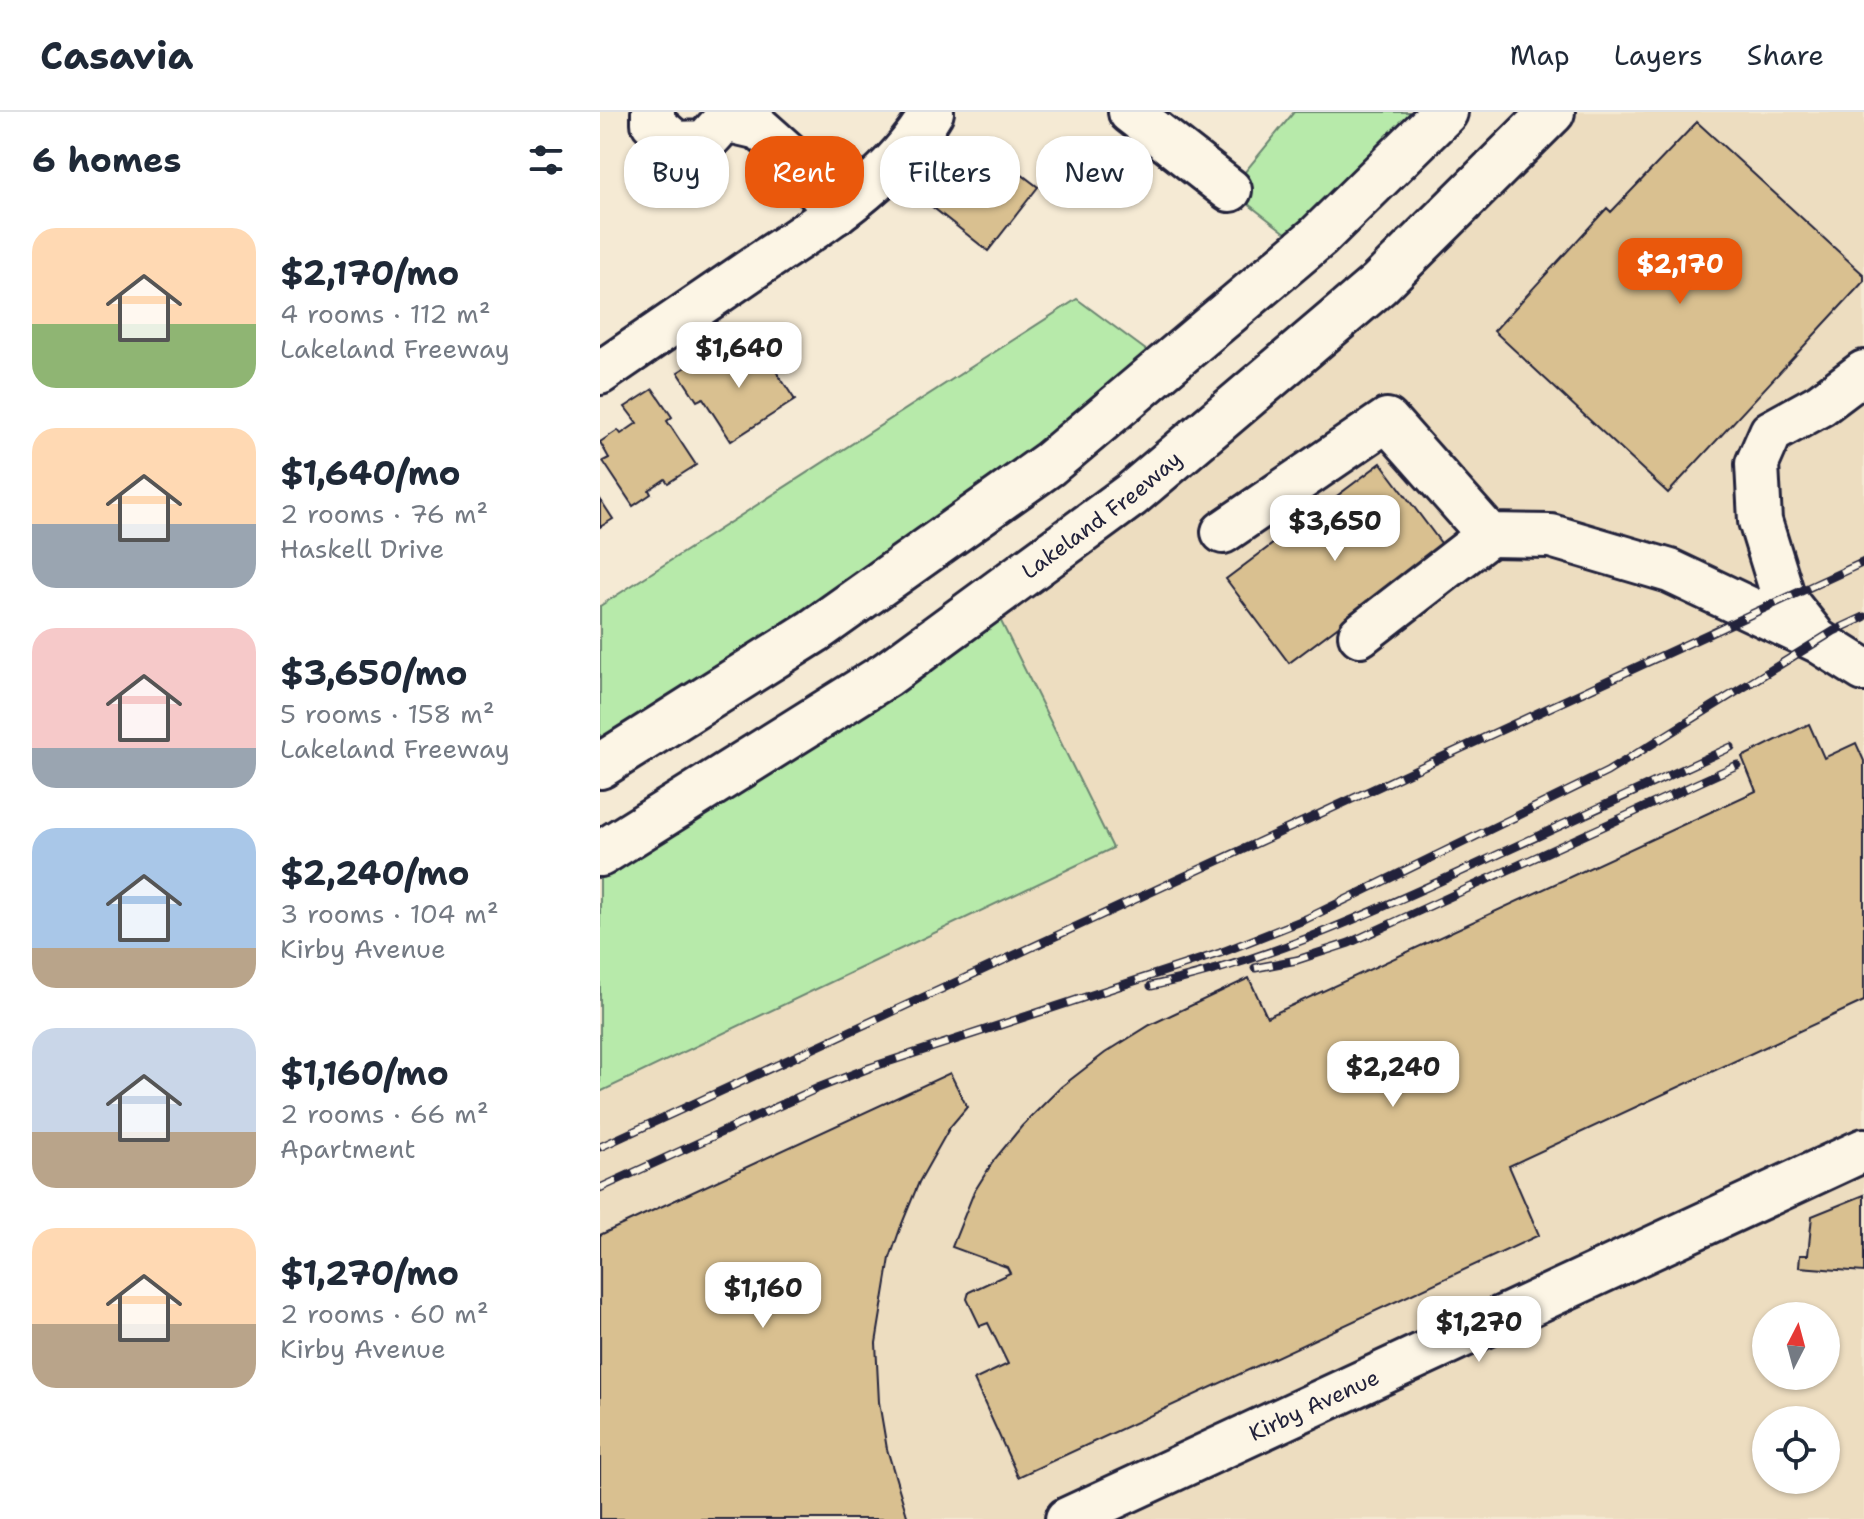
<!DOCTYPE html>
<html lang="en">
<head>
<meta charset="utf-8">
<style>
  body { margin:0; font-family:"Shantell Sans",sans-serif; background:#f6f6f7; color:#1f2937; height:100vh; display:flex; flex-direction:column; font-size:30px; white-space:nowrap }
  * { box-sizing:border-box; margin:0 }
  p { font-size:26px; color:#747a83 }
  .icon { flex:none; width:44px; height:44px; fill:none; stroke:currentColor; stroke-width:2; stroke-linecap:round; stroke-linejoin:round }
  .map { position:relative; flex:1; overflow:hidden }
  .side { display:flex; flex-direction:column; background:#fff; width:600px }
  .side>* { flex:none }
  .top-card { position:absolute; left:24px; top:24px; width:760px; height:72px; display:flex; gap:16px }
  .needle { width:52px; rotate:6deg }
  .fabs { position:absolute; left:1152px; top:1190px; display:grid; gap:16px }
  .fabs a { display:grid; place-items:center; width:88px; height:88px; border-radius:50%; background:#fff; box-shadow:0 2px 6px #0004; font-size:40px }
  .price { position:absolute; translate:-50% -68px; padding:0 18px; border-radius:16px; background:#fff; color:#222; font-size:26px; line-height:52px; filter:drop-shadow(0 2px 4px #0008) }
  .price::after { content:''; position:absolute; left:50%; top:48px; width:24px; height:18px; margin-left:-12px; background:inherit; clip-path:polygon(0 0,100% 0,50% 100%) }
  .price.on { background:#ea580c; color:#fff }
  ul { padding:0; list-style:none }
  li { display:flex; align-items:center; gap:24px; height:200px; padding:0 32px }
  li span { display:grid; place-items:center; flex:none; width:224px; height:160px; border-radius:24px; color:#555 }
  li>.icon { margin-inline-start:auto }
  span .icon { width:96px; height:96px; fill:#fffc; stroke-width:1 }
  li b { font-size:34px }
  h2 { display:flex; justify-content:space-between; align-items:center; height:96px; padding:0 32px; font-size:34px }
  .chip { padding:0 28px; border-radius:32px; background:#fff; box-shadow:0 2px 6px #0004; font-size:28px; line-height:72px }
  .chip.on { background:#ea580c; color:#fff }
  header { display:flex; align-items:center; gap:48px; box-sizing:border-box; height:112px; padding:0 40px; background:#fff; border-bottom:2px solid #e0e1e3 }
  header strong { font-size:38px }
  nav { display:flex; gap:44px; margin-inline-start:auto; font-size:28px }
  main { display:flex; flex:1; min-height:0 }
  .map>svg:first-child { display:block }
  .built { fill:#edddc0; fill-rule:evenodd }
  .green { fill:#b7eaaa; stroke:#6c8672; stroke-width:2 }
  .building { fill:#d9c090; stroke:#22223b; stroke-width:2 }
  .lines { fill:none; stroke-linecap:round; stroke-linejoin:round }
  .minor-casing { stroke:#22223b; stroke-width:48 }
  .highway-casing { stroke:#22223b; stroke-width:50 }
  .minor { stroke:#fcf5e5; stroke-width:42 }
  .highway { stroke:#fcf5e5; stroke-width:44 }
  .rail-casing { stroke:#22223b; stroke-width:9 }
  .rail { stroke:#fcf5e5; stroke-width:6; stroke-dasharray:18; stroke-linecap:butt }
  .labels { text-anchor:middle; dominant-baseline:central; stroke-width:6; stroke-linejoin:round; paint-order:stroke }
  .street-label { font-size:22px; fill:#22223b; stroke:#fcf5e5 }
</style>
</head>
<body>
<header>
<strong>Casavia</strong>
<nav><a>Map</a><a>Layers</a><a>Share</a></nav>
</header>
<main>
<section class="side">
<h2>6 homes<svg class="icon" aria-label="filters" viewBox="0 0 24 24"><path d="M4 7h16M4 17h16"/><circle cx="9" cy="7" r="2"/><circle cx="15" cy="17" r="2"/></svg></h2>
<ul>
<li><span style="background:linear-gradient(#ffd9b3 60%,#8fb573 0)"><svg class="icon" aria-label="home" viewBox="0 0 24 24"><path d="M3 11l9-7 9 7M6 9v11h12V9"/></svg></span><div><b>$2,170/mo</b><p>4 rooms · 112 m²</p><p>Lakeland Freeway</p></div></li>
<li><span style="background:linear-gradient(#ffd9b3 60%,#9aa5b1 0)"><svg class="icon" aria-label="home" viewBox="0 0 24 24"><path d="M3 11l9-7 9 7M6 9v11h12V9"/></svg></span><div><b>$1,640/mo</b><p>2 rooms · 76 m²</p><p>Haskell Drive</p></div></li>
<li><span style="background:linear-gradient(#f6c9c9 75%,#9aa5b1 0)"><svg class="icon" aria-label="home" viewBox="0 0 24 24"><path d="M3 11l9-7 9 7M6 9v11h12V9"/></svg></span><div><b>$3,650/mo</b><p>5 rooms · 158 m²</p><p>Lakeland Freeway</p></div></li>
<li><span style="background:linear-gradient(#a9c7e8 75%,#b9a48a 0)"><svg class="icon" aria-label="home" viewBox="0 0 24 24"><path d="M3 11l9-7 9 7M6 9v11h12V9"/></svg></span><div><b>$2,240/mo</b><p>3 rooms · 104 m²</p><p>Kirby Avenue</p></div></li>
<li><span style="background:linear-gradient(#c9d6e8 65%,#b9a48a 0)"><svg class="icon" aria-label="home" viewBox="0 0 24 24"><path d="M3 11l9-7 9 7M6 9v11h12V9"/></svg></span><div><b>$1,160/mo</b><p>2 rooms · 66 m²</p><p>Apartment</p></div></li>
<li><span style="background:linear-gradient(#ffd9b3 60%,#b9a48a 0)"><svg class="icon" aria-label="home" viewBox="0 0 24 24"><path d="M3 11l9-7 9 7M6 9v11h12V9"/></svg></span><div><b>$1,270/mo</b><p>2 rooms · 60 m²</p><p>Kirby Avenue</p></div></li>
</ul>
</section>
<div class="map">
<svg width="1264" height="1407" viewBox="0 0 1264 1407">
  <rect width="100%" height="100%" fill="#f5ead4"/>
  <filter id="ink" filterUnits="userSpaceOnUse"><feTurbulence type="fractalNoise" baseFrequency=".0125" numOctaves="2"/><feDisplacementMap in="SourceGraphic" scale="16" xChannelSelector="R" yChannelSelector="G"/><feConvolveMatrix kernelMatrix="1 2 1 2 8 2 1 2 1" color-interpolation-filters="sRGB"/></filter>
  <g filter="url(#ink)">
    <!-- built -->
    <path class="built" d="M952 0H1264V1407H0V981L513 736 390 487ZM1166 1204H1226V1264H1166ZM1166 1308H1226V1368H1166Z"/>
    <!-- green -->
    <path class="green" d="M694 0H845L705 136 630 78Z
      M477 187 566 253 0 654V494Z
      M390 487 513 736 0 980V742Z"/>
    <!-- building -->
    <path class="building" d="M1097 10 1264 163V169L1068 381 894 219 1007 96 1011 100Z
      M379 42 403 61 409 53 438 75 388 139 330 93 352 66 358 70Z
      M156 229 195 288 131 329 103 286 97 289 78 260 106 243 117 259 134 248 132 244Z
      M53 277 72 305 67 309 96 353 68 371 65 367 49 378 51 382 33 394 3 349 9 346 0 330 18 318 21 322 37 311 25 295Z
      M781 351 844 435 689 551 626 467Z
      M0 387 13 407 0 415Z
      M1209 612 1224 646 1256 631 1264 649V889L909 1054 939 1123 418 1365 374 1268 408 1252 388 1211 380 1214 367 1187 369 1180 410 1161 407 1155 352 1135 374 1080 394 1048 422 1014 461 975 505 941 550 913 649 866 667 905 1156 679 1142 645Z
      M350 961 367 995 350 1015 319 1070 301 1114 290 1146 276 1231 279 1290 287 1337 308 1407H0V1123Z
      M1264 1083V1160L1199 1155 1200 1143H1208L1212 1104Z"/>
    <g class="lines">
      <defs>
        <g id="minor">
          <path d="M53 0V11L76 31 105 30 125 8V0"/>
          <path d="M530 0 630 78"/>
          <path d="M125 8 159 16 186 40 236 101"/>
          <path d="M0 261C53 225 106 189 158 153 224 109 291 71 332 0"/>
          <path d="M623 420 787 308 889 423 951 424 1070 459 1218 529 1264 558"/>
          <path d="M1212 522 1184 487 1160 409 1157 352 1171 320 1220 293 1264 260"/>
          <path d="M760 523 889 423"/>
          <path id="s1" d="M467 1407 1264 1038"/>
        </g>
        <g id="highway">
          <path d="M0 654 214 519 449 352 718 125 845 0"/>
          <path id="s2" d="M0 742 286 563 531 383 779 172 952 0"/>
        </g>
      </defs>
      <!-- minor casing -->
      <use href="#minor" class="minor-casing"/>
      <!-- highway casing -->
      <use href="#highway" class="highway-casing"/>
      <!-- minor -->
      <use href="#minor" class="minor"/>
      <!-- highway -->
      <use href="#highway" class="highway"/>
      <defs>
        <path id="rail" d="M655 856 697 848 749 831 1137 653
          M551 874C667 849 764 804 871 755 957 715 1044 675 1131 635
          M0 1035 1264 450
          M0 1076 218 976 269 956 620 841 706 807 1007 660 1234 519 1264 505"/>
      </defs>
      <!-- rail casing -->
      <use href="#rail" class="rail-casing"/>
      <!-- rail -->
      <use href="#rail" class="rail"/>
    </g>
  </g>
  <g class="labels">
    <!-- street labels -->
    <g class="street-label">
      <text stroke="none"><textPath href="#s2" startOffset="606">Lakeland Freeway</textPath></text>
      <text stroke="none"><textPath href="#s1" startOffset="272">Kirby Avenue</textPath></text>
    </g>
  </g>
</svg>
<div class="fabs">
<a><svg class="needle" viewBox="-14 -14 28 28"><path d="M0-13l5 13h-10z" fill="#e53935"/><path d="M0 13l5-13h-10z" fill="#747a83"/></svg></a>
<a><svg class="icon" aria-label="locate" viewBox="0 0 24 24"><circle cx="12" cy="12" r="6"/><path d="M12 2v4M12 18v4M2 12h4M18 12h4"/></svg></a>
</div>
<b class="price on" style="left:1080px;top:194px">$2,170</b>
<b class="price" style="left:139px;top:278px">$1,640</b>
<b class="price" style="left:735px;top:451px">$3,650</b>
<b class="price" style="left:793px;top:997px">$2,240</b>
<b class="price" style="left:163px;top:1218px">$1,160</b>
<b class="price" style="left:879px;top:1252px">$1,270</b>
<div class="top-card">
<a class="chip">Buy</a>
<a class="chip on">Rent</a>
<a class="chip">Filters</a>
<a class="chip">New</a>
</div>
</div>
</main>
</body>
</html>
